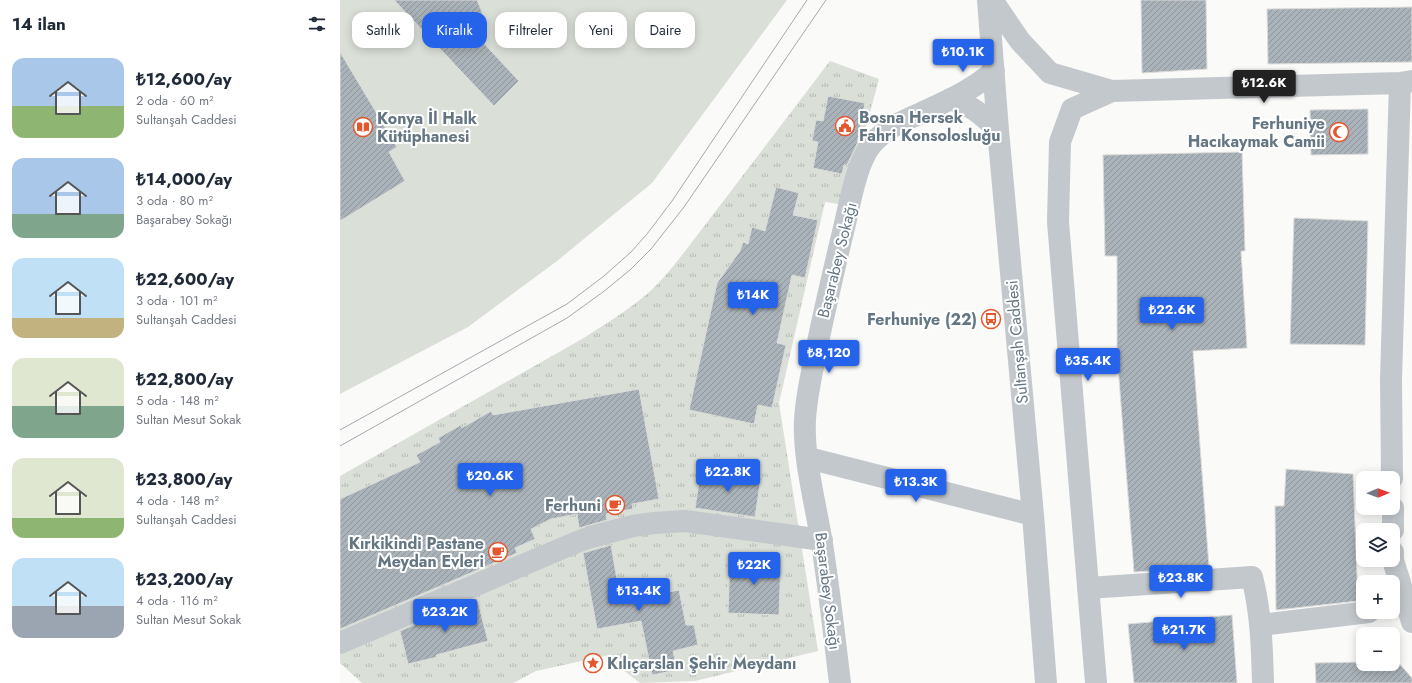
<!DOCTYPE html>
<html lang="tr">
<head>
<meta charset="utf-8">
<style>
  body { margin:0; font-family:Jost,sans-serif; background:#f6f6f7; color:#1f2937; height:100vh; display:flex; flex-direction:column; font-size:15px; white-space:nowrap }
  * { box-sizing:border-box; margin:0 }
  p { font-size:13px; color:#747a83 }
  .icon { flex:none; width:22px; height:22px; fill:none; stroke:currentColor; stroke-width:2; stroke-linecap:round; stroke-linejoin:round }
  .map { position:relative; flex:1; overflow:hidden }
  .details { display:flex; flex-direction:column; background:#fff; width:340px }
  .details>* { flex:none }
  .guide { position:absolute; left:12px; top:12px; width:380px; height:36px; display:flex; gap:8px }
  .needle { width:26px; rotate:89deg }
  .tools { position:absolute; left:1016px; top:471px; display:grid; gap:8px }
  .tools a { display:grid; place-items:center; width:44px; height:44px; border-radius:8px; background:#fff; box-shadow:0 2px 10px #0003; font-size:20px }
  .price { position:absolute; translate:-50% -34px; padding:0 9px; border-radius:4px; background:#2563eb; color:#fff; font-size:13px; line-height:26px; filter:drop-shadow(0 1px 2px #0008) }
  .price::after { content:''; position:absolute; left:50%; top:24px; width:12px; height:9px; margin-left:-6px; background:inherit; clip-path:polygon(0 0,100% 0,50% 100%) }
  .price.current { background:#222; color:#fff }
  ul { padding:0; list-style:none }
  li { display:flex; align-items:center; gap:12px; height:100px; padding:0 12px }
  li span { display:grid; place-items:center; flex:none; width:112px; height:80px; border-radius:12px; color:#555 }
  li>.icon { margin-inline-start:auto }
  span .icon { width:48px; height:48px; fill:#fffc; stroke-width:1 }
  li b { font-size:17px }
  h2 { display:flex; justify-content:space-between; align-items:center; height:48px; padding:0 12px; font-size:17px }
  .pill { padding:0 14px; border-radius:12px; background:#fff; box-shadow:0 2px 10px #0003; font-size:14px; line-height:36px }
  .pill.current { background:#2563eb; color:#fff }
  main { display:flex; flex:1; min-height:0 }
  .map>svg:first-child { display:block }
  .grass { fill:url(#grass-tufts) }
  .green { fill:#dadfd7 }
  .building { fill:url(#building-hatch); stroke:#dcdcda }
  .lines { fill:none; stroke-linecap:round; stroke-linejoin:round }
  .minor { stroke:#c3c8cc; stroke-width:22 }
  .tram { stroke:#a2aab0; stroke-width:1 }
  .labels { text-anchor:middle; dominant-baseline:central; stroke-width:4; stroke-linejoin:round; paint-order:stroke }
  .poi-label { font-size:16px; font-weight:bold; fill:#657683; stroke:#fff; text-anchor:end }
  .street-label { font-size:16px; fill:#657683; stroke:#fff }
</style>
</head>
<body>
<main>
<section class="details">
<h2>14 ilan<svg class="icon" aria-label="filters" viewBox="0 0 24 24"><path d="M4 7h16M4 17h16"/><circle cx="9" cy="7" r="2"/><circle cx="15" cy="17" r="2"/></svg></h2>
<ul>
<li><span style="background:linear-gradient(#a9c7e8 60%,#8fb573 0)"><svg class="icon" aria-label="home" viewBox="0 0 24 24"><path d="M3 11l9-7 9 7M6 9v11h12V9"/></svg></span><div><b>₺12,600/ay</b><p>2 oda · 60 m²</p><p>Sultanşah Caddesi</p></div></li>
<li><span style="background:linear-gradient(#a9c7e8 70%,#7fa58c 0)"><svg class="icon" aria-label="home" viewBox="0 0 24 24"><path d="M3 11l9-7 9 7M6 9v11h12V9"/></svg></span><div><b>₺14,000/ay</b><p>3 oda · 80 m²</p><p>Başarabey Sokağı</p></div></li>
<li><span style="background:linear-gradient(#bfe0f5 75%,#c2b280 0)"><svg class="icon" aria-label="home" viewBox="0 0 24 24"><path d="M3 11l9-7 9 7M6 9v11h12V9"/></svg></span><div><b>₺22,600/ay</b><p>3 oda · 101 m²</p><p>Sultanşah Caddesi</p></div></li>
<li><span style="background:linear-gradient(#dfe7d0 60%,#7fa58c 0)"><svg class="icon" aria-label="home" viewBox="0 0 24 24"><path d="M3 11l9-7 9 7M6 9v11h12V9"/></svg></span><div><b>₺22,800/ay</b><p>5 oda · 148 m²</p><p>Sultan Mesut Sokak</p></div></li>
<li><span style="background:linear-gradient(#dfe7d0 75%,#8fb573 0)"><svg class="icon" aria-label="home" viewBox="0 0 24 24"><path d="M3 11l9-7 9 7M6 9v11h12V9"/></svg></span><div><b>₺23,800/ay</b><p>4 oda · 148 m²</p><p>Sultanşah Caddesi</p></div></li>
<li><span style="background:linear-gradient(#bfe0f5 60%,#9aa5b1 0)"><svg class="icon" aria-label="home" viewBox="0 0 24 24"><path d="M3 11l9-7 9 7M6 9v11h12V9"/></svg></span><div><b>₺23,200/ay</b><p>4 oda · 116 m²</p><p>Sultan Mesut Sokak</p></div></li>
</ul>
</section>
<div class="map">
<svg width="1072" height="683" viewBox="0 0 1072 683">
  <defs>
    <pattern id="grass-tufts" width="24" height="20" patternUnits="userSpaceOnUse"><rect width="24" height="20" fill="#dadfd7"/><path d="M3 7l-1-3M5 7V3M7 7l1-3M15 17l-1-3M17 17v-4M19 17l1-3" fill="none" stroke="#b4b9b4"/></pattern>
    <pattern id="building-hatch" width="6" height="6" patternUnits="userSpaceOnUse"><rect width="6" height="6" fill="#aab3b9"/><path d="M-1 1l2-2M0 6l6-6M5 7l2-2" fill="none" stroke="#8e969c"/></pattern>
  </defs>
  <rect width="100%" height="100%" fill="#fafaf8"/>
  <!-- grass -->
  <path class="grass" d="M490 61 539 79 505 205 485 202 439 403 478 651 355 681 300 683 265 656 196 671 173 683H22L0 663V476L242 339C264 325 287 311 307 294 322 281 334 265 346 250Z"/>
  <!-- green -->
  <path class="green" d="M0 0H447L312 183 217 261 128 327 0 394Z"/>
  <!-- building -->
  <path class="building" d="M54 0H137L142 12 143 20 137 36 179 81 154 106Z
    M801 0H866L867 69 802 73Z
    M1072 7V62L928 64 927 9Z
    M0 52 57 147 49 152 65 181 0 221Z
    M488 96 525 103 517 144 507 165H504L502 174 473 168 478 142 472 141 476 120 483 121Z
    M1028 109V154L971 155 970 110Z
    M902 152 905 251H901L907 348 853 351 869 567 794 572 777 353V256H765L763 155Z
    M436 187 459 193 453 215 478 220 465 278 452 275 437 343 446 345 432 408 418 405 414 424 349 410 377 283 400 251 403 242 408 244 412 227 425 231Z
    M954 218 1028 221 1025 345 950 344Z
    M299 389 319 499 292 504 293 509 266 514 267 520 239 528 237 514 211 519 191 529 195 539 175 548 177 553 0 629V499L80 462 76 455 100 442 98 438 121 425 122 428 151 411 153 415Z
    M361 469 421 478 415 517 355 508Z
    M946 469 1013 474 1018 601 936 610 935 506H944Z
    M271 545 281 602 339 590 346 625H354L358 645 333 651 337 670 312 675 301 621 257 629 243 553Z
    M390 558 441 560 439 615 388 613Z
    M137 598 148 641 96 655 97 657 68 664 60 631Z
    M892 615 897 683H794L788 624Z
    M1057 661 1072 678V683H976L975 663 1023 662V664H1053V662Z"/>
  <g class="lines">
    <!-- minor -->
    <path class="minor" d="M648 0 658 130 693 515 706 683
      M652 0 680 41 710 73 772 91 1060 83 1072 81
      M610 99C634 107 639 112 658 130
      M468 458 693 515
      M1052 478 1051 379 1060 83
      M1053 508V530
      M1053 552V560L1072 622
      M748 588 912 577C921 612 922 647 923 683
      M921 625 1029 612
      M0 643 237 542 251 537 293 526 314 523 345 521 482 540
      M500 683C494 635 489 586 481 538 475 502 463 456 465 420 466 401 470 381 474 362 482 320 492 278 502 236 509 210 515 164 532 144 545 129 561 122 579 114 605 102 633 90 654 71
      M756 683 718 222 720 142 732 109 772 91"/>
    <!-- tram -->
    <path class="tram" d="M0 430 227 304 264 276 291 252 307 234 332 201 467 0
      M0 446 227 318 263 292 290 270 311 249 344 207 486 0"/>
  </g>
  <!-- icons -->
  <defs>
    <symbol id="civic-ring" viewBox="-11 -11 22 22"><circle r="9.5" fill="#fff" stroke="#e4572e" stroke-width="1.5"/><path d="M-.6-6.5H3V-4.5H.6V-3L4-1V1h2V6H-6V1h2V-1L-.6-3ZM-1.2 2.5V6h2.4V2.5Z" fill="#e4572e"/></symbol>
    <symbol id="library-ring" viewBox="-11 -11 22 22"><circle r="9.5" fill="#fff" stroke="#e4572e" stroke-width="1.5"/><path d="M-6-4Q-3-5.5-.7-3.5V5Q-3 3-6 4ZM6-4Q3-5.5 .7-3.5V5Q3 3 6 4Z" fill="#e4572e"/></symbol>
    <symbol id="mosque-ring" viewBox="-11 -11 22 22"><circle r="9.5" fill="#fff" stroke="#e4572e" stroke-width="1.5"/><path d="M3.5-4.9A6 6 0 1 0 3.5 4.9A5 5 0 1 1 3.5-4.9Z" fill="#e4572e"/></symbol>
    <symbol id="bus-ring" viewBox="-11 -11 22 22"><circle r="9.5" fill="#fff" stroke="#e4572e" stroke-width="1.5"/><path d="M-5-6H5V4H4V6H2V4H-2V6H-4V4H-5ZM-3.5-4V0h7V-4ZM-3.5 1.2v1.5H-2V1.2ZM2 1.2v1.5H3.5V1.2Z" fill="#e4572e"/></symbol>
    <symbol id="cafe-ring" viewBox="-11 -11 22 22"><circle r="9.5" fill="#fff" stroke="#e4572e" stroke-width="1.5"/><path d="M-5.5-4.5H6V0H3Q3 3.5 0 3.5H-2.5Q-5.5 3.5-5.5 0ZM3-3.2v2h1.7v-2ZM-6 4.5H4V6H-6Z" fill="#e4572e"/></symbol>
    <symbol id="sight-ring" viewBox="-11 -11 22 22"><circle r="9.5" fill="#fff" stroke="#e4572e" stroke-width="1.5"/><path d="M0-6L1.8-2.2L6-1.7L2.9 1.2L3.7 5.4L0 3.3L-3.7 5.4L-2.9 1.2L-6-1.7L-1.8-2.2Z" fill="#e4572e"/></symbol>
  </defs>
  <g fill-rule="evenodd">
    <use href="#civic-ring" x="494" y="115" width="22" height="22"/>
    <use href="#library-ring" x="12" y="116" width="22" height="22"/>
    <use href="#mosque-ring" x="988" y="121" width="22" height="22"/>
    <use href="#bus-ring" x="640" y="308" width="22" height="22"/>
    <use href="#cafe-ring" x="264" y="494" width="22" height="22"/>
    <use href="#cafe-ring" x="147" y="541" width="22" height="22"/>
    <use href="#sight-ring" x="242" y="652" width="22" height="22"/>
  </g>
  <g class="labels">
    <!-- poi labels -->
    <g class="poi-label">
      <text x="519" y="117" text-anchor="start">Bosna Hersek<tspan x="519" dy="18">Fahri Konsolosluğu</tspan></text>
      <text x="37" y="118" text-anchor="start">Konya İl Halk<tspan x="37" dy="18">Kütüphanesi</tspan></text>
      <text x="985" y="123">Ferhuniye<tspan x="985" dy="18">Hacıkaymak Camii</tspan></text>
      <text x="637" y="319">Ferhuniye (22)</text>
      <text x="261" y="505">Ferhuni</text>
      <text x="144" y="543">Kırkikindi Pastane<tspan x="144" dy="18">Meydan Evleri</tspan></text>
      <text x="267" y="663" text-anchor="start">Kılıçarslan Şehir Meydanı</text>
    </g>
    <!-- street labels -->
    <g class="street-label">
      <text transform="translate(497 260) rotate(-76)">Başarabey Sokağı</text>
      <text transform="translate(677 342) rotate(-95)">Sultanşah Caddesi</text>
      <text transform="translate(488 591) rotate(83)">Başarabey Sokağı</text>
    </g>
  </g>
</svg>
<div class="tools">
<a><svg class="needle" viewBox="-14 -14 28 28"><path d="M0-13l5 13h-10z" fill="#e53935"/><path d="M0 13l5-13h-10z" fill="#747a83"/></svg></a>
<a><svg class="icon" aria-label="layers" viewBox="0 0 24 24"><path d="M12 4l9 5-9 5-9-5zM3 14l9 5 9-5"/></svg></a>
<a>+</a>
<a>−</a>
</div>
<b class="price" style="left:623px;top:73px">₺10.1K</b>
<b class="price current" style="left:924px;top:104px">₺12.6K</b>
<b class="price" style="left:413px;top:316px">₺14K</b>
<b class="price" style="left:832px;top:331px">₺22.6K</b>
<b class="price" style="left:489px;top:374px">₺8,120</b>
<b class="price" style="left:748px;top:382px">₺35.4K</b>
<b class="price" style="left:388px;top:493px">₺22.8K</b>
<b class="price" style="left:150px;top:497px">₺20.6K</b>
<b class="price" style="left:576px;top:503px">₺13.3K</b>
<b class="price" style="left:414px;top:586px">₺22K</b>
<b class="price" style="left:841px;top:599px">₺23.8K</b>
<b class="price" style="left:299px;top:612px">₺13.4K</b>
<b class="price" style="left:105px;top:633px">₺23.2K</b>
<b class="price" style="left:844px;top:651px">₺21.7K</b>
<div class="guide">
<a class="pill">Satılık</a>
<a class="pill current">Kiralık</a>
<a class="pill">Filtreler</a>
<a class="pill">Yeni</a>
<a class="pill">Daire</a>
</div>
</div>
</main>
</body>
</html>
